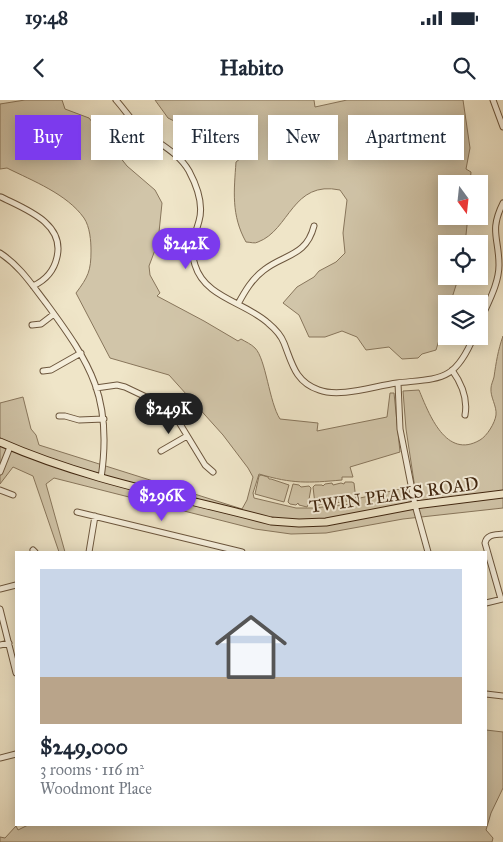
<!DOCTYPE html>
<html lang="en">
<head>
<meta charset="utf-8">
<style>
  body { margin:0; font-family:"IM FELL Great Primer",serif; background:#f2f2f3; color:#1f2937; height:100vh; display:flex; flex-direction:column; font-size:19px; white-space:nowrap }
  * { box-sizing:border-box; margin:0 }
  p { font-size:16px; color:#747a83 }
  .icon { flex:none; width:28px; height:28px; fill:none; stroke:currentColor; stroke-width:2; stroke-linecap:round; stroke-linejoin:round }
  .map { position:relative; flex:1; overflow:hidden }
  .panel { position:absolute; left:15px; top:451px; width:472px; height:275px; display:flex; flex-direction:column; background:#fff; border-radius:0px; box-shadow:0 2px 12px #0003 }
  .panel>* { flex:none }
  .top-card { position:absolute; left:15px; top:15px; width:474px; height:45px; display:flex; gap:10px }
  .needle { width:32px; rotate:165deg }
  .tools { position:absolute; left:438px; top:75px; display:grid; gap:10px }
  .tools a { display:grid; place-items:center; width:50px; height:50px; border-radius:0px; background:#fff; box-shadow:0 2px 12px #0003; font-size:25px }
  .price { position:absolute; translate:-50% -42px; padding:0 11px; border-radius:18px; background:#7c3aed; color:#fff; font-size:16px; line-height:32px; filter:drop-shadow(0 1px 2px #0008) }
  .price::after { content:''; position:absolute; left:50%; top:30px; width:15px; height:11px; margin-left:-8px; background:inherit; clip-path:polygon(0 0,100% 0,50% 100%) }
  .price.selected { background:#222; color:#fff }
  ul { padding:0; list-style:none }
  li { display:grid; align-content:center; gap:10px; height:265px; padding:0 25px }
  li span { display:grid; place-items:center; height:155px; border-radius:0px; color:#555 }
  li>.icon { margin-inline-start:auto }
  span .icon { width:90px; height:90px; fill:#fffc; stroke-width:1 }
  li b { font-size:21px }
  .chip { padding:0 18px; border-radius:0px; background:#fff; box-shadow:0 2px 12px #0003; font-size:18px; line-height:45px }
  .chip.selected { background:#7c3aed; color:#fff }
  .status { display:flex; justify-content:space-between; align-items:center; height:35px; padding:0 25px; background:#fff; direction:ltr }
  .status svg { height:14px; fill:currentColor }
  header { display:flex; justify-content:space-between; align-items:center; height:65px; padding:0 25px; background:#fff; font-size:22px; font-weight:700 }
  .map>svg:first-child { display:block }
  .green { fill:#d1c5a9; stroke:#88765c }
  .lines { fill:none; stroke-linecap:round; stroke-linejoin:round }
  .minor-casing { stroke:#6c563d; stroke-width:7 }
  .major-casing { stroke:#40260f; stroke-width:9 }
  .minor { stroke:#f5eedb; stroke-width:5 }
  .major { stroke:#efe5c8; stroke-width:7 }
  .labels { text-anchor:middle; dominant-baseline:central; stroke-width:4; stroke-linejoin:round; paint-order:stroke }
  .street-label { font-size:18px; fill:#40260f; stroke:#f5eedb }
</style>
</head>
<body>
<div class="status"><b>19:48</b><svg viewBox="0 0 49 12"><path d="M0 12V9h3v3zM5 12V6h3v6zM10 12V3h3v9zM15 12V0h3v12zM26 1h20v11H26zM47 4h2v5h-2z"/></svg></div>
<header><svg class="icon" aria-label="back" viewBox="0 0 24 24"><path d="M15 5l-7 7 7 7"/></svg>Habito<svg class="icon" aria-label="search" viewBox="0 0 24 24"><circle cx="10" cy="10" r="6"/><path d="M15 15l6 6"/></svg></header>
<div class="map">
<svg width="503" height="742" viewBox="0 0 503 742">
  <rect width="100%" height="100%" fill="#efe5c8"/>
  <filter id="stains"><feTurbulence type="fractalNoise" baseFrequency=".004" numOctaves="4"/><feColorMatrix values="0 0 0 0 .2 0 0 0 0 .09 0 0 0 0 .02 0 0 0 .5 -.17"/></filter>
  <radialGradient id="worn" r=".72"><stop offset=".6" stop-color="#630" stop-opacity="0"/><stop offset="1" stop-color="#630" stop-opacity=".3"/></radialGradient>
  <!-- green -->
  <path class="green" d="M25 0H62L65 9 89 18 127 66 155 90 162 103 158 142 149 166 150 175 160 193 157 196 204 221 238 241 241 239C246 242 251 244 255 248 266 259 269 302 280 319L318 323 317 331 387 317 390 293H394L400 352 350 367 353 377H342V380C308 383 293 384 259 374L253 393 254 398 296 408H314L359 403 360 398 405 388 406 397 416 395 406 329 403 291 419 290C429 314 446 360 480 340 487 336 495 323 496 315 497 306 490 297 491 288 491 285 493 281 494 277 496 263 498 250 503 236V408L403 419 326 433 291 434 255 429 54 378 46 384 65 452H59L33 376 13 367 0 384V303L23 297 31 329 36 335 39 345 242 409 247 400 253 377 248 368 223 335 169 275 110 258 76 193C88 177 91 171 91 151 91 141 90 127 84 118 67 94 33 81 7 68L0 69V4Z
    M155 0H314L315 7 347 0H463L470 48 466 69 471 72 470 84H446V116H468L465 144H446V176H459L450 204H446V217L436 250 422 254 418 258 402 259 389 247 366 250 357 237 342 231 325 237H309L299 215 283 203 297 187 314 177 319 171 336 162 345 153 343 133 347 100 340 90C292 80 290 130 258 142 255 144 250 142 246 142 231 115 234 91 236 62L241 58 244 53 241 54 168 18Z
    M261 375 268 377 269 379H271L289 385 284 402 255 394 259 376Z
    M345 382H352L354 383 356 400 354 402 345 401 343 403 335 402 327 405 325 403 316 406 315 404 313 387 315 385H322L323 386 325 384 332 383 333 385 341 383 344 384Z
    M293 384 299 385 301 387 309 386 311 388 308 405 307 407 299 405 298 403 296 405 290 404 288 402Z
    M486 630 503 632V688L491 713 486 730 493 738 492 742H0V737L5 738 16 726 18 730 28 725H486Z"/>
  <g class="lines">
    <defs>
      <path id="minor" d="M116 0C125 10 133 23 143 31 159 44 178 52 189 71 197 86 204 104 199 121 194 139 189 146 195 165 205 198 245 202 268 223 274 228 281 235 284 243 292 263 295 282 319 290 340 298 374 286 397 283 441 278 455 282 474 236
        M493 0 503 27
        M1 97C25 109 65 123 57 157 54 171 46 180 33 186
        M0 153C20 166 32 185 46 203 91 264 113 299 101 378
        M238 204C245 191 252 179 264 170 284 154 306 157 314 126
        M479 224C486 206 499 185 499 165 499 138 489 131 503 103
        M32 225 41 224 54 214
        M452 270C462 284 468 299 465 315
        M43 271 51 270 81 253
        M398 283 400 329 415 405 428 452
        M96 288 117 285 125 287 165 306 174 314 205 365 213 372
        M59 316H65L79 320 104 319
        M161 351 187 336
        M0 372 10 347
        M0 390 13 395
        M77 412 242 452
        M33 450 35 452
        M89 452 95 416
        M0 489 16 485
        M501 499 485 443C487 434 495 435 503 434
        M486 503 503 499
        M0 509 16 573
        M0 545 9 543
        M486 594 503 596
        M0 658 16 654"/>
      <path id="major" d="M0 342C86 380 180 397 271 421L299 423 326 422 415 405 503 394"/>
    </defs>
    <!-- minor casing -->
    <use href="#minor" class="minor-casing"/>
    <!-- major casing -->
    <use href="#major" class="major-casing"/>
    <!-- minor -->
    <use href="#minor" class="minor"/>
    <!-- major -->
    <use href="#major" class="major"/>
  </g>
  <g class="labels">
    <!-- street labels -->
    <g class="street-label">
      <text transform="translate(394 395) rotate(-8)">TWIN PEAKS ROAD</text>
    </g>
  </g>
  <rect width="100%" height="100%" filter="url(#stains)"/>
  <rect width="100%" height="100%" fill="url(#worn)"/>
</svg>
<div class="tools">
<a><svg class="needle" viewBox="-14 -14 28 28"><path d="M0-13l5 13h-10z" fill="#e53935"/><path d="M0 13l5-13h-10z" fill="#747a83"/></svg></a>
<a><svg class="icon" aria-label="locate" viewBox="0 0 24 24"><circle cx="12" cy="12" r="6"/><path d="M12 2v4M12 18v4M2 12h4M18 12h4"/></svg></a>
<a><svg class="icon" aria-label="layers" viewBox="0 0 24 24"><path d="M12 4l9 5-9 5-9-5zM3 14l9 5 9-5"/></svg></a>
</div>
<b class="price" style="left:186px;top:170px">$242K</b>
<b class="price selected" style="left:169px;top:335px">$249K</b>
<b class="price" style="left:162px;top:422px">$296K</b>
<div class="top-card">
<a class="chip selected">Buy</a>
<a class="chip">Rent</a>
<a class="chip">Filters</a>
<a class="chip">New</a>
<a class="chip">Apartment</a>
</div>
<section class="panel">
<ul>
<li><span style="background:linear-gradient(#c9d6e8 70%,#b9a48a 0)"><svg class="icon" aria-label="home" viewBox="0 0 24 24"><path d="M3 11l9-7 9 7M6 9v11h12V9"/></svg></span><div><b>$249,000</b><p>3 rooms · 116 m²</p><p>Woodmont Place</p></div></li>
</ul>
</section>
</div>
</body>
</html>
